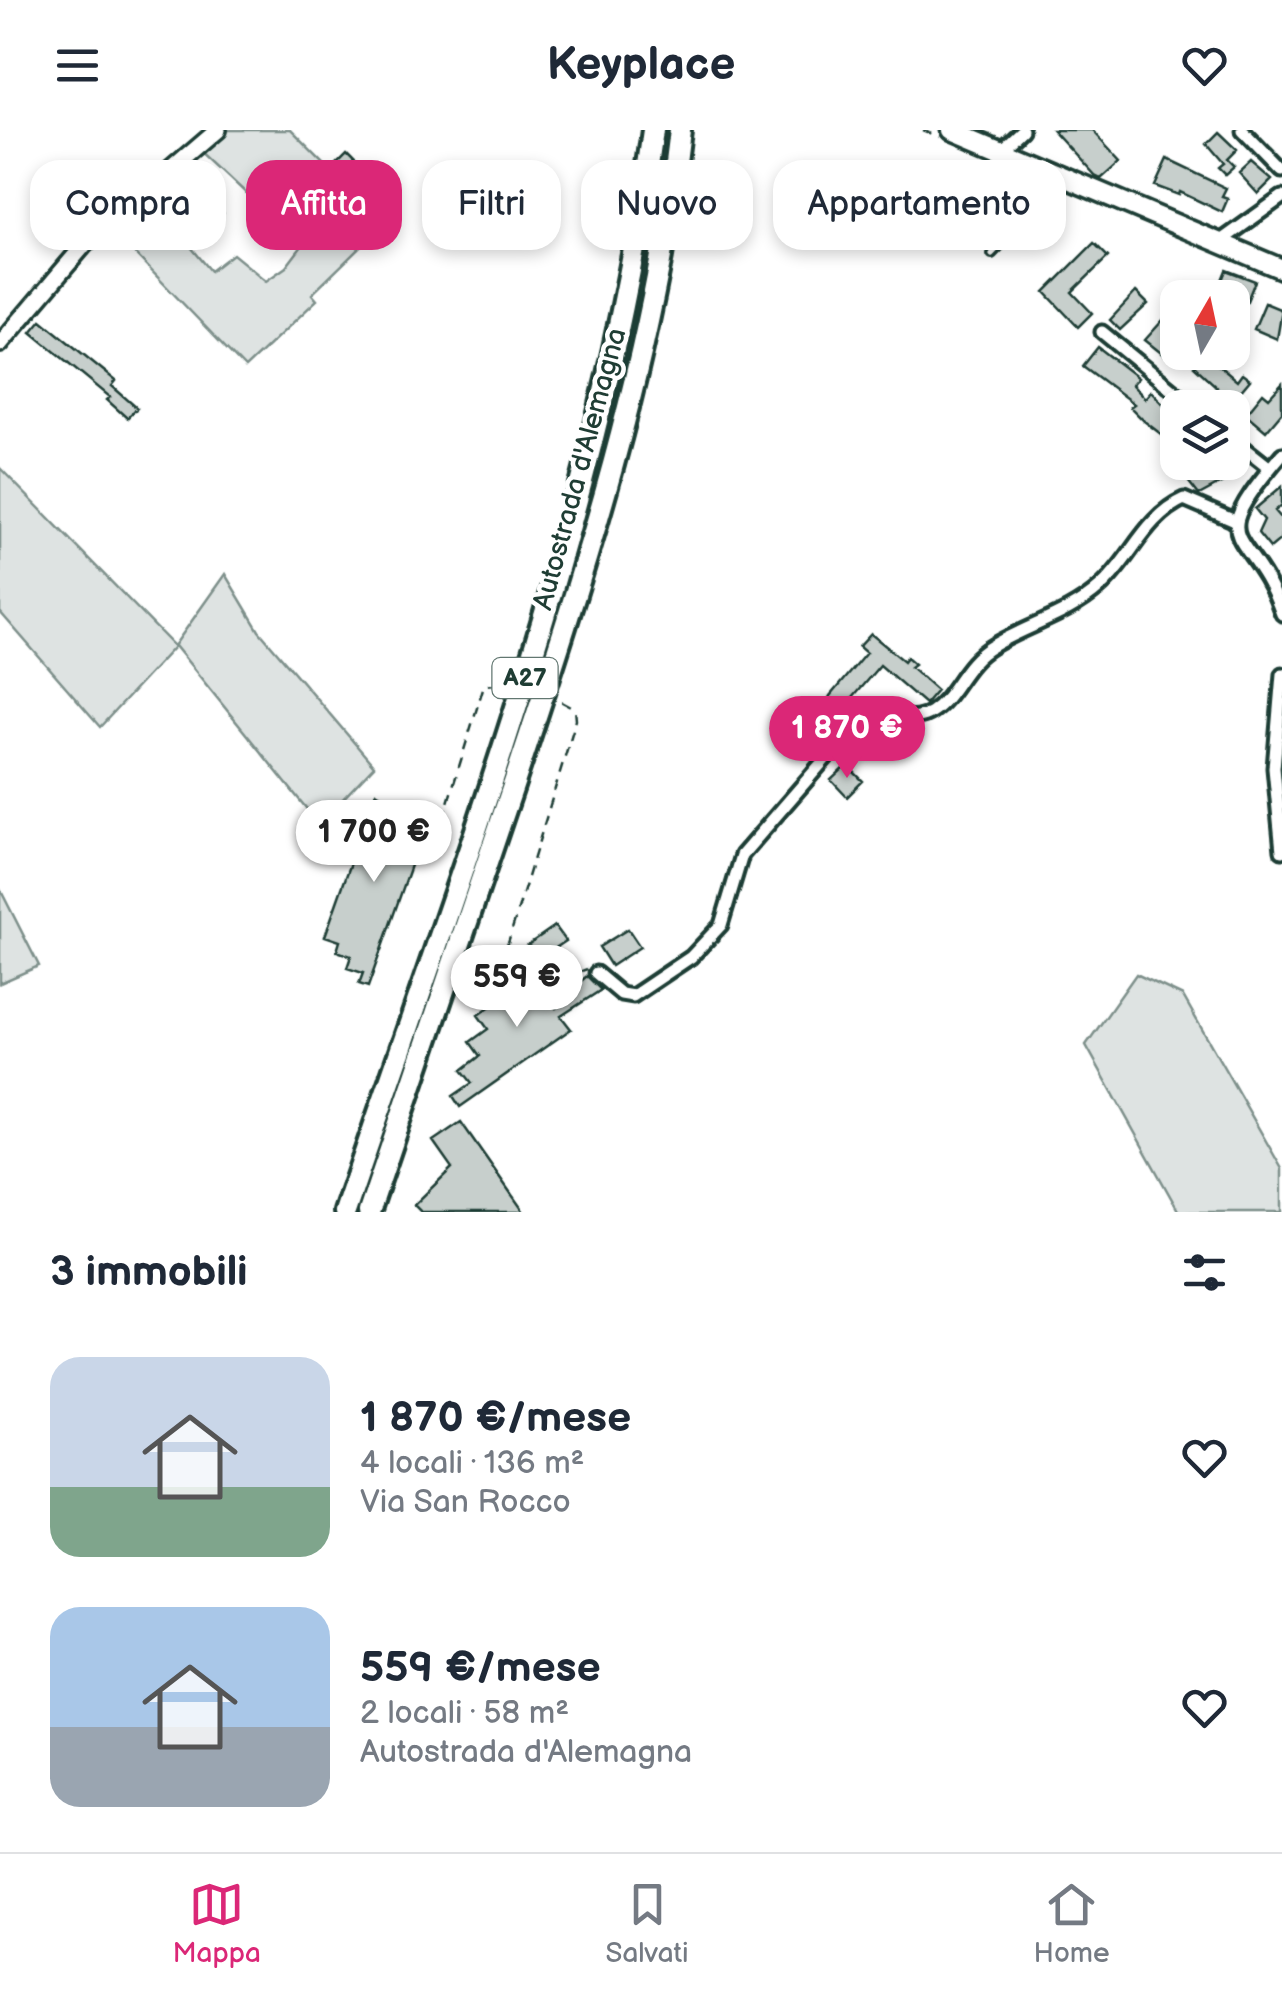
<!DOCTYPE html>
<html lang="it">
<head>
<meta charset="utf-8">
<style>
  body { margin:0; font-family:"Balsamiq Sans",sans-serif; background:#f2f2f3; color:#1f2937; height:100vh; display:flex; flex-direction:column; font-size:38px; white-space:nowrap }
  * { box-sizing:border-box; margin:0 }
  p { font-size:32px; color:#747a83 }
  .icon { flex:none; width:55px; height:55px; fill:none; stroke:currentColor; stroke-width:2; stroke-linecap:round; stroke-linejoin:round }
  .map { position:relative; height:1082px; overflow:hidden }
  .drawer { display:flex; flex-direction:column; background:#fff; flex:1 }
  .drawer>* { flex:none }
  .top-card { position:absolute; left:30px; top:30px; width:1222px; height:90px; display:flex; gap:20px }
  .needle { width:65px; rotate:9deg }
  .buttons { position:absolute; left:1160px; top:150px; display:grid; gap:20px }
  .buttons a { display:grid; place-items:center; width:90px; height:90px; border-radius:20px; background:#fff; box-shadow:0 5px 15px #0003; font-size:50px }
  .price { position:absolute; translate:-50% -85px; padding:0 22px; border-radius:35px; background:#fff; color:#222; font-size:32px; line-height:65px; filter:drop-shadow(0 2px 5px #0008) }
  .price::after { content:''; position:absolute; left:50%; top:60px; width:30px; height:22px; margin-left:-15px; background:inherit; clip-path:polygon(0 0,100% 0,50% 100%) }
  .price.active { background:#db2777; color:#fff }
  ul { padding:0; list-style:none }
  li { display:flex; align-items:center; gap:30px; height:250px; padding:0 50px }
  li span { display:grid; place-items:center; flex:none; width:280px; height:200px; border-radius:30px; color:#555 }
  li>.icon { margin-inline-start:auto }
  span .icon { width:120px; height:120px; fill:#fffc; stroke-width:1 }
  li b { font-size:42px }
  h2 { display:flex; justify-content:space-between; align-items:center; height:120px; padding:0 50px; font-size:42px }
  .chip { padding:0 35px; border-radius:30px; background:#fff; box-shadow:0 5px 15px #0003; font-size:35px; line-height:90px }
  .chip.active { background:#db2777; color:#fff }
  header { display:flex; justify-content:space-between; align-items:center; height:130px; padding:0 50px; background:#fff; font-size:45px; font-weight:600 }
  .tabs { display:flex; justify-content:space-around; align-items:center; height:140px; border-top:2px solid #e0e1e3; background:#fff; font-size:28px; color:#747a83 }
  .tabs a { display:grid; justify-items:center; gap:5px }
  .tabs .active { color:#db2777 }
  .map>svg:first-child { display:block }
  .green { fill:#dee3e2; stroke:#7e908b; stroke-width:2.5 }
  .building { fill:#c7cfcc; stroke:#1f3d34; stroke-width:2.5 }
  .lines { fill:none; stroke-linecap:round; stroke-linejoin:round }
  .lane-casing { stroke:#1f3d34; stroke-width:12 }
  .street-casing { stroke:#1f3d34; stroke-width:19 }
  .secondary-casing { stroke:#1f3d34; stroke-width:22 }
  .primary-casing { stroke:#1f3d34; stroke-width:25 }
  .highway-casing { stroke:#1f3d34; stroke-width:28 }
  .path { stroke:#1f3d34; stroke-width:2.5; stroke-dasharray:10 8; stroke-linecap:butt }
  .lane { stroke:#fff; stroke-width:5 }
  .street { stroke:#fff; stroke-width:11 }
  .secondary { stroke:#fff; stroke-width:15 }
  .primary { stroke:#fff; stroke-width:18 }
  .highway { stroke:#fff; stroke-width:20 }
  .labels { text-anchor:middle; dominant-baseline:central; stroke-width:9; stroke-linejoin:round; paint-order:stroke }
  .shield { fill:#fff; stroke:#627771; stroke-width:2.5 }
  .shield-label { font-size:25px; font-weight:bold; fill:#1f3d34 }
  .street-label { font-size:28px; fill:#1f3d34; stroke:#fff }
</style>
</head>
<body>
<header><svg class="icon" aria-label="menu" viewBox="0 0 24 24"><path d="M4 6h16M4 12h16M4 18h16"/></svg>Keyplace<svg class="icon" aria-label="heart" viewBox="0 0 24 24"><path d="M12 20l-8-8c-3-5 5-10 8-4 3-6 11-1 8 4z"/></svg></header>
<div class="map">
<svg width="1282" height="1082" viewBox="0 0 1282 1082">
  <rect width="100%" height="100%" fill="#fff"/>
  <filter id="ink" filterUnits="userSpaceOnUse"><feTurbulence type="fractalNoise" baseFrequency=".01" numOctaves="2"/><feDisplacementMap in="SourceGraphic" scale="20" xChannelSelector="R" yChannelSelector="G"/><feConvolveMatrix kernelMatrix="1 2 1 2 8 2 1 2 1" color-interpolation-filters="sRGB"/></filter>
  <g filter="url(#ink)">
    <!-- green -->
    <path class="green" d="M218 0H290L384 94 312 164 317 170 245 238 117 105 151 69 211 141 233 124 266 151 286 137 302 116 197 17Z
      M0 338 174 516 225 444 259 501 374 636 319 694 175 516 100 597 0 482Z
      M0 759 39 836 0 853Z
      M1136 844 1183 866 1282 1039V1082H1179L1086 915Z"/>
    <!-- building -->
    <path class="building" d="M1053 0H1092L1121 31 1101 49 1095 46Z
      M1218 2 1237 20 1227 30 1234 37 1225 45 1218 38 1223 34 1206 14Z
      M346 24 369 47 358 59 335 35Z
      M1167 30 1226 58 1222 66 1228 68 1222 82 1180 62 1179 65 1155 56Z
      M994 31 1022 47 1021 75 1013 66 975 96 969 90 982 73 966 53Z
      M1251 32 1272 50 1258 64 1239 43Z
      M197 43 223 83 206 98 177 66 182 62 178 57Z
      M1094 113 1108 127 1072 162 1092 183 1078 197 1045 162Z
      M1226 140 1255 151 1247 171 1218 160Z
      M1136 162 1148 174 1120 200 1110 190Z
      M1265 173 1282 180 1277 209 1254 199Z
      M1164 189 1178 200V221L1170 230 1145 210Z
      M41 190 116 251 112 256 137 278 127 288 107 270 110 267 31 202Z
      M1098 217 1138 248 1132 255 1145 268 1151 261 1171 282 1178 276V302L1170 311 1144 291 1130 277 1134 274 1083 236Z
      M1189 222H1229L1218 235 1237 251 1242 244 1250 250 1229 275 1212 263 1217 257 1194 236 1199 231Z
      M1282 254V282L1266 301 1246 284 1263 263 1269 268Z
      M1232 320 1248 332 1232 347 1199 365 1188 351 1206 338 1209 342 1219 332H1232Z
      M1282 356V375L1275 381 1282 389V408L1270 418 1258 403 1264 390 1255 379Z
      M871 504 904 531 907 527 915 534 911 537 937 560 925 574 880 535 840 582 848 589 839 598 822 583 830 566 866 523 859 517Z
      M847 635 863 651 847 667 831 650Z
      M376 662 399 676 397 681 426 693 368 857 359 854 363 843 347 838 351 826 337 821 340 811 325 806Z
      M555 796 566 811 536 831 526 816Z
      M628 799 640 817 611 836 599 817Z
      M513 843 521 854 532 846 556 878 572 867 568 862 587 846 601 860 561 886 571 899 460 977 453 966 472 953 462 940 480 926 470 912 488 899 478 885 492 875 484 864Z
      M461 992 524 1082H421L414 1075 452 1038 433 1011Z"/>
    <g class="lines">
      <defs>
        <path id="lane" d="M992 124 1064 50"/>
        <path id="street" d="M1242 0 1282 41
          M1001 20 1022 0
          M1218 113 1282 67
          M1102 202 1195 278
          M1232 308 1270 338
          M1282 324C1198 422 1251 393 1282 484
          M1282 544 1274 638 1282 721
          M596 843 621 864 633 866 691 827 721 795 742 725 852 598C885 576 910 596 931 582 956 566 962 534 993 516 1028 495 1069 485 1100 457 1131 430 1144 387 1184 369L1235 391"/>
        <path id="secondary" d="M0 214 85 114 218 0"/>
        <path id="primary" d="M952 0 1282 139"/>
        <path id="highway" d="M345 1082C465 727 603 374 653 0
          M369 1082C417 941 464 800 512 659 584 443 654 227 680 0"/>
      </defs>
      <!-- lane casing -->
      <use href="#lane" class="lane-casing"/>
      <!-- street casing -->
      <use href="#street" class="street-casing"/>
      <!-- secondary casing -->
      <use href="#secondary" class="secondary-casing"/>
      <!-- primary casing -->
      <use href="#primary" class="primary-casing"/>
      <!-- highway casing -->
      <use href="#highway" class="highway-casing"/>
      <!-- path -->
      <path class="path" d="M923 0 940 7
        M562 572 575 579 576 590 506 819 509 832 523 841 536 840 551 853 587 839
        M443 689 484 555 507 553"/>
      <!-- lane -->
      <use href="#lane" class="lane"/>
      <!-- street -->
      <use href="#street" class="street"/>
      <!-- secondary -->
      <use href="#secondary" class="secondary"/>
      <!-- primary -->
      <use href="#primary" class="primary"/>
      <!-- highway -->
      <use href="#highway" class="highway"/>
    </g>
  </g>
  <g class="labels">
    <!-- shield labels -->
    <rect class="shield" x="492.5" y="528" width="65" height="40" rx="8"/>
    <g class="shield-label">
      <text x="525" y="548">A27</text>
    </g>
    <!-- street labels -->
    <g class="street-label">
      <text transform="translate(580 339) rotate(-75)">Autostrada d'Alemagna</text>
    </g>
  </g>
</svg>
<div class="buttons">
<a><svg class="needle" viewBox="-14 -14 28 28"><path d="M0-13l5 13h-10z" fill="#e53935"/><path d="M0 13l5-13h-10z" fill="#747a83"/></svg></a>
<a><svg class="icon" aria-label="layers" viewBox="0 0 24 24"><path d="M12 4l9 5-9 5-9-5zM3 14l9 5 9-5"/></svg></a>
</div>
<b class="price active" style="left:847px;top:651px">1 870 €</b>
<b class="price" style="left:374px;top:755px">1 700 €</b>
<b class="price" style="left:517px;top:900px">559 €</b>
<div class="top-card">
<a class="chip">Compra</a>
<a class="chip active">Affitta</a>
<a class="chip">Filtri</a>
<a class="chip">Nuovo</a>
<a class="chip">Appartamento</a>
</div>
</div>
<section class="drawer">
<h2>3 immobili<svg class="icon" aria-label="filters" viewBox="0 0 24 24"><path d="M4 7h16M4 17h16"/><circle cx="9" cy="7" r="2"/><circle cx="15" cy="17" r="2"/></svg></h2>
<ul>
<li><span style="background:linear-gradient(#c9d6e8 65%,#7fa58c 0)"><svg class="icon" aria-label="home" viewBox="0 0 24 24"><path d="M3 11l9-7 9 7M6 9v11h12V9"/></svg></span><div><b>1 870 €/mese</b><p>4 locali · 136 m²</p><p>Via San Rocco</p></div><svg class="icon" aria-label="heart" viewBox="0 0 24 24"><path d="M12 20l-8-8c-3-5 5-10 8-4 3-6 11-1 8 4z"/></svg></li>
<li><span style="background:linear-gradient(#a9c7e8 60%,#9aa5b1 0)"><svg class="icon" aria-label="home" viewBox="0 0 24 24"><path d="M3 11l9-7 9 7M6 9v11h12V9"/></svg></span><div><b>559 €/mese</b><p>2 locali · 58 m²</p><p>Autostrada d'Alemagna</p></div><svg class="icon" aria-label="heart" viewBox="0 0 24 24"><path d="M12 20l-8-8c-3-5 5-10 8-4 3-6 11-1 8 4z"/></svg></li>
</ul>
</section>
<nav class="tabs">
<a class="active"><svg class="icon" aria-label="map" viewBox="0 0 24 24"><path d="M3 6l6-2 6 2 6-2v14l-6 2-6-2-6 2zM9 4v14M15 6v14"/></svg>Mappa</a>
<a><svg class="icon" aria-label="saved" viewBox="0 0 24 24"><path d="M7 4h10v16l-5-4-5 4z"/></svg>Salvati</a>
<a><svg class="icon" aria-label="home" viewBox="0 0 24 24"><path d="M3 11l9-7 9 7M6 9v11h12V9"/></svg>Home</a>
</nav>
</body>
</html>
